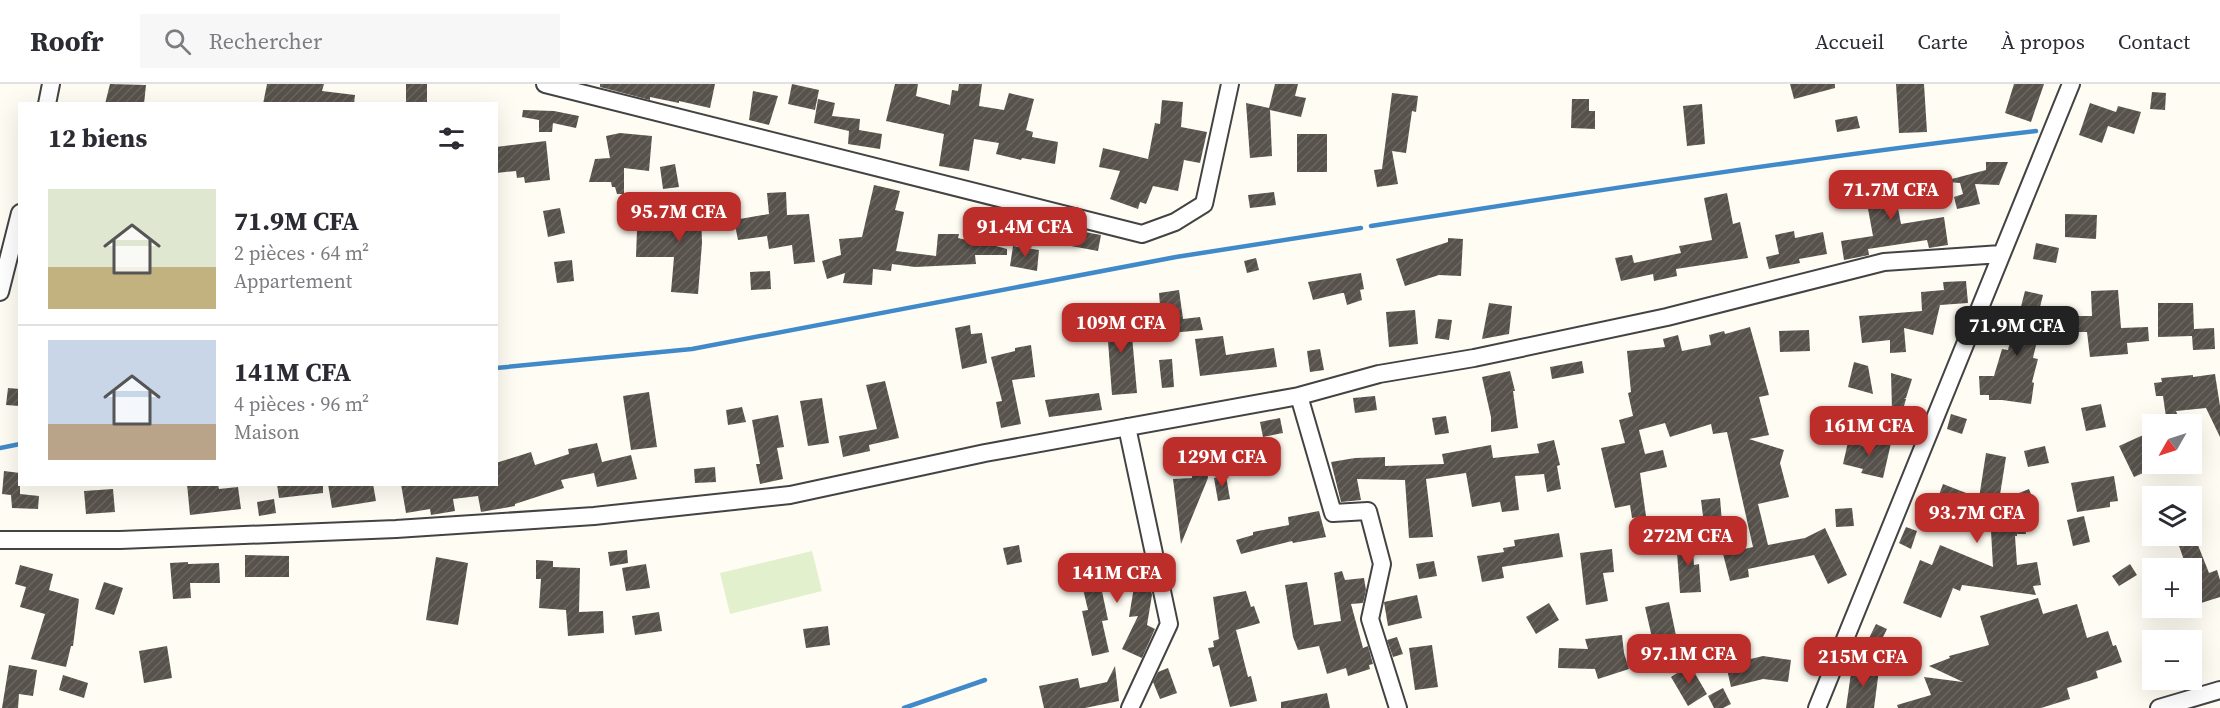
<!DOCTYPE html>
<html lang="fr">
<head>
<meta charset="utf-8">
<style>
  body { margin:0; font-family:"Source Serif 4",serif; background:#f7f7f7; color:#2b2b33; height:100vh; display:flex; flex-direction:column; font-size:22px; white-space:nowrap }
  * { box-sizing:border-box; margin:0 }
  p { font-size:20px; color:#7c7c81 }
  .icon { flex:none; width:33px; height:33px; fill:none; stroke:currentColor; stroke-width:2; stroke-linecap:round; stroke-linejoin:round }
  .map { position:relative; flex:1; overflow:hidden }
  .drawer { position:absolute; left:18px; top:18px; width:480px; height:384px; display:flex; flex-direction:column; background:#fff; border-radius:0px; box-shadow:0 6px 24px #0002 }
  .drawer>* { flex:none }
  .needle { width:39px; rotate:231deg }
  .fabs { position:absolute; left:2142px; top:330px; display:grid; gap:12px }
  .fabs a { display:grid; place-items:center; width:60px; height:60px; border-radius:0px; background:#fff; box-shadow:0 6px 24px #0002; font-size:30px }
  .price { position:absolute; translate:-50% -51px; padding:0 14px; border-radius:12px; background:#bd2d2a; color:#fff; font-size:20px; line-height:39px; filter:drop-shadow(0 2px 3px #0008) }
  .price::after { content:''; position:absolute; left:50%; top:36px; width:18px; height:14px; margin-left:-9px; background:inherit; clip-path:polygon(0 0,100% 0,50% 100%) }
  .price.on { background:#222; color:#fff }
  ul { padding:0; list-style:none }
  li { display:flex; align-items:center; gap:18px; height:150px; padding:0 30px }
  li+li { border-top:2px solid #e1e1e2 }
  li span { display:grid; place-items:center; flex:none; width:168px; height:120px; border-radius:0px; color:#555 }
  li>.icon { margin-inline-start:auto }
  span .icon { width:72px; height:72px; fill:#fffc; stroke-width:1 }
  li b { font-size:26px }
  h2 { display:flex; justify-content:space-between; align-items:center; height:72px; padding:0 30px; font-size:26px }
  header { display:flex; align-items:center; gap:36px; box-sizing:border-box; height:84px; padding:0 30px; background:#fff; border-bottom:2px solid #e1e1e2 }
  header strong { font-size:28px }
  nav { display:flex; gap:33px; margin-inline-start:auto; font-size:21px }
  .search { width:420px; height:54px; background:#f7f7f7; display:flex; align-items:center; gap:15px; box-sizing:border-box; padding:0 21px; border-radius:0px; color:#7c7c81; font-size:22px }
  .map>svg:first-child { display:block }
  .pitch { fill:#e2f0ce }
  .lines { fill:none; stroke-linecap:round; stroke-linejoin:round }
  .stream { stroke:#418aca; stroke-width:4.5 }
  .building { fill:url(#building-hatch) }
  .minor-casing { stroke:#434343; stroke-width:20 }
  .minor { stroke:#fff; stroke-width:16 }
</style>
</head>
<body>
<header>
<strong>Roofr</strong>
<div class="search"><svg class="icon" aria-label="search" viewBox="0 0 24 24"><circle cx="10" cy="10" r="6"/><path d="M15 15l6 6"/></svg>Rechercher</div>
<nav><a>Accueil</a><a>Carte</a><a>À propos</a><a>Contact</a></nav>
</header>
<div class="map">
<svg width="2220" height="624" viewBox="0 0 2220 624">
  <defs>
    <pattern id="building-hatch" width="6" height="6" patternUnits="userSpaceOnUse" patternTransform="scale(1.5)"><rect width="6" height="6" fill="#58524c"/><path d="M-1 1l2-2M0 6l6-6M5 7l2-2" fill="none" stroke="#6b6661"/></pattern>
  </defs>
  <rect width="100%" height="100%" fill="#fffdf3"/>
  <!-- pitch -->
  <path class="pitch" d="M812 467 822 507 730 530 720 489Z"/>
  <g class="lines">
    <!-- stream -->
    <path class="stream" d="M1371 142C1592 107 1813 73 2036 47
      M496 284 692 265 1176 173 1361 144
      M0 364 20 360
      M904 624 985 596"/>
  </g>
  <!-- building -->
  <path class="building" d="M110 0 146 1 144 20H105Z
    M267 0H324L322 7 355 11 354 20H263Z
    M406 0H427V20H406Z
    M600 0H715L710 24 679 17V19L650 13V16L600 3Z
    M792 0 819 6 815 26 788 20Z
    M895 0H918L916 12 950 21 952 6 958 7 959 0H982L979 22 1004 26 1009 9 1034 15 1026 46 1033 48 1032 53 1058 58 1055 80 1022 74 1021 76 996 70 999 59 974 55 969 87 939 82 944 50 886 37Z
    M1275 0H1298L1295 12 1306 14 1301 33 1270 26 1272 72 1250 74 1246 19 1269 24Z
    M1790 0H1835V4L1794 15Z
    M1896 0H1924L1927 48 1899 49Z
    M2014 0H2044L2031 38 2005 29Z
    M753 7 778 12 769 41 749 36Z
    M2152 8 2166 9 2165 26 2150 25Z
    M1392 9 1418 12 1416 28 1412 27 1406 69 1392 67 1398 100 1377 103 1374 86 1382 85Z
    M818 15 835 19 832 32 860 35 859 46 882 50 880 65 848 60 849 47 814 39Z
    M1572 15H1589V27H1595V45L1571 44Z
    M1162 16 1183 18 1181 43 1207 48 1200 79 1184 76 1178 107 1153 102 1146 120 1140 118 1138 125 1110 115 1120 87 1099 83 1103 64 1148 75 1155 39 1160 40Z
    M2090 19 2116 28 2118 22 2141 28 2134 50 2108 42 2102 59 2079 51Z
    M1702 20 1705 60 1687 62 1683 22Z
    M523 26 554 27 579 32 576 44 553 39 552 48H539V36L522 33Z
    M1857 32 1860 44 1837 48 1835 36Z
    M620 49 652 52 649 87 624 84V110H617L615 103H612L611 98H589L595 75 610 74 606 52Z
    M1297 50H1327V88H1297Z
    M546 57 550 96 525 99 524 93 517 94 516 87 496 89V63Z
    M1986 78H2008L1999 101 1975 100 1980 120 1957 125 1954 113 1963 110 1960 99 1948 98V96L1986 86Z
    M675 80 679 103 663 105 660 83Z
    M1891 87 1901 140 1944 133 1948 161 1929 164 1927 156 1868 165 1869 171 1844 176 1841 157 1873 152 1862 92Z
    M874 101 900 107 895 126 904 128 896 167 936 172 938 150H959L958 154 975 158H996V162L1007 165V171H975L976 180 915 183 892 180 891 187 873 185 872 201 843 199 845 189 827 195 822 177 841 171 839 155 862 153Z
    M786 108 787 131 809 130 815 178 794 180 792 161 769 165 767 152 738 156 734 136 769 130 767 109Z
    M1274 108 1276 121 1250 124 1248 111Z
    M1727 109 1733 140 1740 138 1748 174 1676 185 1677 192 1654 197 1653 190 1621 197 1615 174 1632 171 1634 179 1681 169 1679 162 1712 156 1704 114Z
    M675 111H709V128H701L702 159 698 210 671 208 674 173H636L637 146 673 147 672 134H675Z
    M560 124 565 149 548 153 543 127Z
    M2065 130 2097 131 2096 155 2065 153Z
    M1074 146 1101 151 1098 167 1071 162Z
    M1794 147 1795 154 1823 148 1827 170 1799 175 1800 179 1769 185 1766 173 1779 170 1775 151Z
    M1448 154 1463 155 1461 192 1439 191 1405 202 1396 175 1448 158Z
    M2036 159 2059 164 2056 179 2033 175Z
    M1013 162 1039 166 1037 187 1010 182Z
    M1256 174 1259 186 1247 189 1244 177Z
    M572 176 574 197 557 199 554 178Z
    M770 187 771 205 751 206 750 188Z
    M1361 189 1364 205 1360 206 1362 216 1347 221 1344 209H1342L1313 216 1308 198Z
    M1966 197 1968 219 1940 221 1933 251 1904 244 1906 268 1890 269V256L1862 259 1859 232 1922 227 1921 208 1944 206 1943 198Z
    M1179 206 1183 235 1200 233 1203 246 1149 251 1148 241 1156 240V233H1161L1159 209Z
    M2118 206 2121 244 2148 243 2149 257 2127 259 2128 270 2090 273 2087 248H2062V232H2092L2091 207Z
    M2025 207 2043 211 2038 231H2043L2033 274 2038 275 2032 298 2034 299 2031 320 2002 316H1989V311H1980L1979 292H1994L2002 265 2008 266 2016 233 2018 234Z
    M1489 219 1512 222 1509 250 1482 255Z
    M2158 219H2193L2194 245 2214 244 2215 265 2193 266 2192 252 2158 253Z
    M1415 226 1418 260 1389 263 1386 228Z
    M1130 229 1137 309 1112 311 1106 230Z
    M1438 235 1452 236 1449 256 1435 254Z
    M970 241 971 250 982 249 987 279 962 285 955 244Z
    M1750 243 1769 311 1759 313 1769 351 1749 355 1784 366 1780 379 1789 413 1758 420 1768 461 1805 454 1825 444 1847 491 1828 500 1814 471 1748 485 1749 493 1730 497 1723 470 1753 463 1727 348 1713 350 1711 340 1670 353 1665 339 1639 346 1645 370 1663 366 1667 383 1640 389 1646 432 1632 434 1630 421 1615 424 1601 364 1625 359 1619 336 1633 332 1628 309 1631 308 1627 267 1665 263 1663 255 1678 251 1682 267 1711 261 1709 251 1724 247 1725 250Z
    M1809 246 1810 267 1780 268 1779 247Z
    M1223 252 1226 271 1274 264 1277 283 1200 292 1195 255Z
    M1031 261 1035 293 1012 296 1021 340 1001 344 996 318 1002 317 991 273 1015 267V264Z
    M1320 265 1324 286 1310 288 1307 267Z
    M1172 275 1174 303 1162 304 1159 276Z
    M1582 277 1584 289 1552 295 1550 283Z
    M1854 278 1868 282 1873 310 1848 303Z
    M1510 287 1515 307H1513L1518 344 1491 348V333L1482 293Z
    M1891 289 1912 295 1906 314 1904 315H1906L1902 329 1892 326Z
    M2215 290 2220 322V353L2206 324 2176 327 2181 340H2167L2163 312H2156L2154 299 2162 298 2161 294 2193 291V293Z
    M885 297 899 354 869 361 870 367 843 373 839 352 877 345 866 301Z
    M8 304 20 305V322L6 321Z
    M649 308 657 363 631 366 623 312Z
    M1099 309 1102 326 1049 333 1045 316Z
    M1375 312 1377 326 1355 329 1353 314Z
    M822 314 829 359 808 362 800 317Z
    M2101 320 2106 343 2086 347 2081 324Z
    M742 323 746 338 728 341 726 326Z
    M1951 330 1967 335 1962 350 1947 345Z
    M778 331 784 363 777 364 783 395 760 400 756 380H760L752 336Z
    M1446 332 1449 349 1435 351 1432 334Z
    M1280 334 1283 349 1263 353 1260 338Z
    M2152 347V385L2134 393 2119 362Z
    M1870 354 1891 359 1883 394 1861 389 1863 385 1843 380 1848 358 1868 363Z
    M1554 356 1560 381 1557 382 1561 405 1547 408 1544 390 1515 392 1519 426 1502 428 1500 418 1472 423 1466 389 1426 395 1433 453 1409 454 1405 396 1357 395 1361 416 1341 418 1331 378 1355 374 1385 373V382L1444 380 1442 370 1491 361 1493 374 1539 369 1537 360Z
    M597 359 602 378 631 371 637 395 597 403 594 389 561 396 564 404 515 420V422L481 428 478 412 453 415 455 427 431 431 430 425 406 429 401 400H496V379L531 368 535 381 569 370 568 365Z
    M2045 362 2049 379 2028 383 2024 367Z
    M1986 369 2006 373 1999 417 2029 405 2035 420 2025 424 2026 450H2017V452H2015L2017 481 2037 478 2041 501 2033 502 2036 511 1962 501 1960 507 1953 504 1941 534 1903 519 1920 476 1932 481 1940 461 1993 483 1991 447 1947 444 1948 441 1933 435 1938 423 1935 422 1943 400 1979 414Z
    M1207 381 1208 394 1181 460 1173 395 1192 394V382Z
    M715 383 716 398 695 399 694 385Z
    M4 387 20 389V410L39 412 38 425 12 424 11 411 2 410Z
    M1226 392 1230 415 1218 417 1214 394Z
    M2114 392 2118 417 2110 418V423L2077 428 2071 399Z
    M187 400H218L219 405 238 403 241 425 190 431Z
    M277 400H323V409L279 414Z
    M328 400H373L376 417 332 424Z
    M113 405 115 428 86 430 84 407Z
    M1720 414 1722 438 1704 440 1701 416Z
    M274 415 276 429 259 432 257 418Z
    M1852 424 1854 442 1836 443 1835 425Z
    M1319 427 1326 453 1293 459 1292 457 1241 470 1236 456 1253 451V448L1289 441 1288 433Z
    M2084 432 2090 458 2073 462 2067 436Z
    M1906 443 1917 447 1911 465 1899 459Z
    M2192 446 2209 489 2217 486 2220 496V513L2198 520 2192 499V477L2185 479 2178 459 2192 454Z
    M1559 449 1563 473 1502 483 1504 494 1482 498 1477 472 1504 468 1503 464 1515 462 1514 456Z
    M1692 453 1694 481 1699 480 1701 508 1680 509 1676 455Z
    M1019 461 1022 478 1007 481 1003 464Z
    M1612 465 1614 488 1603 489 1608 517 1586 521 1580 469Z
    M627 466 628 479 610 482 608 468Z
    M1139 469 1148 503 1150 502 1152 511 1147 541 1155 545 1142 574 1122 565 1138 532 1129 533 1135 497 1128 499 1124 486 1099 493 1108 536 1102 537 1109 568 1092 572 1082 527 1088 526 1078 484Z
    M245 471 289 472V493H245Z
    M436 473 468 479 458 541 426 536Z
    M536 476 553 477V483L580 484 579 528 603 527 604 549 568 552 566 526 539 524 541 495H536Z
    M1434 477 1437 492 1419 495 1416 480Z
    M188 478V480L219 479 220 499H190L191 514 173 515 170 479Z
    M646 480 650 504 626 507 622 484Z
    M2130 480 2137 491 2119 502 2112 492Z
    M20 481 53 490 49 506 79 515 73 562H71L66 583 31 575 45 530 20 523 26 503 15 500Z
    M1342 487 1345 496 1364 494 1366 506 1363 519 1351 520 1363 564 1368 562 1373 580 1369 581 1370 585 1348 592 1346 584 1327 590 1319 562 1298 566 1293 553 1285 501 1307 498 1314 541 1341 537 1334 489Z
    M104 498 123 504 114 531 95 525Z
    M1246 507 1251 523 1254 522 1260 539 1236 546 1248 593 1251 592 1257 617 1230 623 1219 581 1213 583 1208 564 1214 563 1213 557 1219 555 1213 513Z
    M1417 511 1422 534 1388 542 1384 518Z
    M2038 514 2043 530 2077 520 2087 554 2108 547 2113 562 2116 561 2122 578 2096 587 2098 594 2067 604 2070 615 2041 624H1898L1897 621 1931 611 1924 593 1963 598 1929 582 1950 574 1949 572 1989 561 1980 532Z
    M1669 518 1678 561 1655 567 1645 523Z
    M1549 519 1559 536 1536 550 1526 533Z
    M659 528 662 547 635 551 632 532Z
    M1876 540 1887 545 1880 559 1869 554Z
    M828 542 830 561 806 564 803 545Z
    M1622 551 1624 569 1629 585 1598 595 1595 585 1558 584 1559 564 1588 565 1585 555Z
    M1397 553 1403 570 1393 573 1387 556Z
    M1432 561 1438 603 1415 606 1409 564Z
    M167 562 172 594 144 599 139 567Z
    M1763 572 1791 576 1788 598 1763 595 1731 603 1726 581Z
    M9 581 37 586 33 612 19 610 18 624H2Z
    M1690 581 1707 610 1688 622 1671 593Z
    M1115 582 1119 617 1085 624H1044L1039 602 1078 594 1080 604 1107 598Z
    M1852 582 1879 586 1874 624H1846Z
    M1168 584 1177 609 1160 615 1153 598 1158 588Z
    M63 591 88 599 84 614 59 606Z
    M1723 604 1731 620 1723 624H1714L1708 612Z
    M1327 609 1330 624H1281V618Z"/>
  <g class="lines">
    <defs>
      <path id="minor" d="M545 0 1142 150 1175 138 1204 120 1230 0
        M47 20 51 0
        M0 208 20 129
        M1299 312 1333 429 1368 427 1382 480 1370 535 1398 624
        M1127 343 1169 540 1130 624
        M0 456H120L396 445 594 432 790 411 985 369 1299 312 1379 290 1474 274 1667 233 1884 178 2001 170
        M1817 624 2071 0
        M2159 624 2220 606"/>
    </defs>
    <!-- minor casing -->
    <use href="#minor" class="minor-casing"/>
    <!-- minor -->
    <use href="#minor" class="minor"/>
  </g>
</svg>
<div class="fabs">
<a><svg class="needle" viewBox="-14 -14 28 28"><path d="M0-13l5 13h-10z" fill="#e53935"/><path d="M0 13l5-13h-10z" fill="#7c7c81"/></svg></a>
<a><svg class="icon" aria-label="layers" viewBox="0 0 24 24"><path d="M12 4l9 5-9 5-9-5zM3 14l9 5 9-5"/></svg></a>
<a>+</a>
<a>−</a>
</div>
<b class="price" style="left:1891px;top:137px">71.7M CFA</b>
<b class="price" style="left:679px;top:159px">95.7M CFA</b>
<b class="price" style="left:1025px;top:174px">91.4M CFA</b>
<b class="price" style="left:1121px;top:270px">109M CFA</b>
<b class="price on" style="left:2017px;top:273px">71.9M CFA</b>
<b class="price" style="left:1869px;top:373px">161M CFA</b>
<b class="price" style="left:1222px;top:404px">129M CFA</b>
<b class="price" style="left:1977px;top:460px">93.7M CFA</b>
<b class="price" style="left:1688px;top:483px">272M CFA</b>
<b class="price" style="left:1117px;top:520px">141M CFA</b>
<b class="price" style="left:1689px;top:601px">97.1M CFA</b>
<b class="price" style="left:1863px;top:604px">215M CFA</b>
<section class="drawer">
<h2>12 biens<svg class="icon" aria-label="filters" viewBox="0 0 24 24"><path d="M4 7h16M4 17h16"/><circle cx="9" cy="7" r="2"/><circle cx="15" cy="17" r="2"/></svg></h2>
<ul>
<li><span style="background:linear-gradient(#dfe7d0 65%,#c2b280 0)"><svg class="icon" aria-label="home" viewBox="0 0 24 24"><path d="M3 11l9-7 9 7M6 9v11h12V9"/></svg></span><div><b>71.9M CFA</b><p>2 pièces · 64 m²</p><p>Appartement</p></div></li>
<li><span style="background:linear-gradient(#c9d6e8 70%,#b9a48a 0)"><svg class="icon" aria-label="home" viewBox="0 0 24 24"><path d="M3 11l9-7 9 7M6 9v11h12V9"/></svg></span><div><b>141M CFA</b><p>4 pièces · 96 m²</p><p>Maison</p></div></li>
</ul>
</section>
</div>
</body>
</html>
